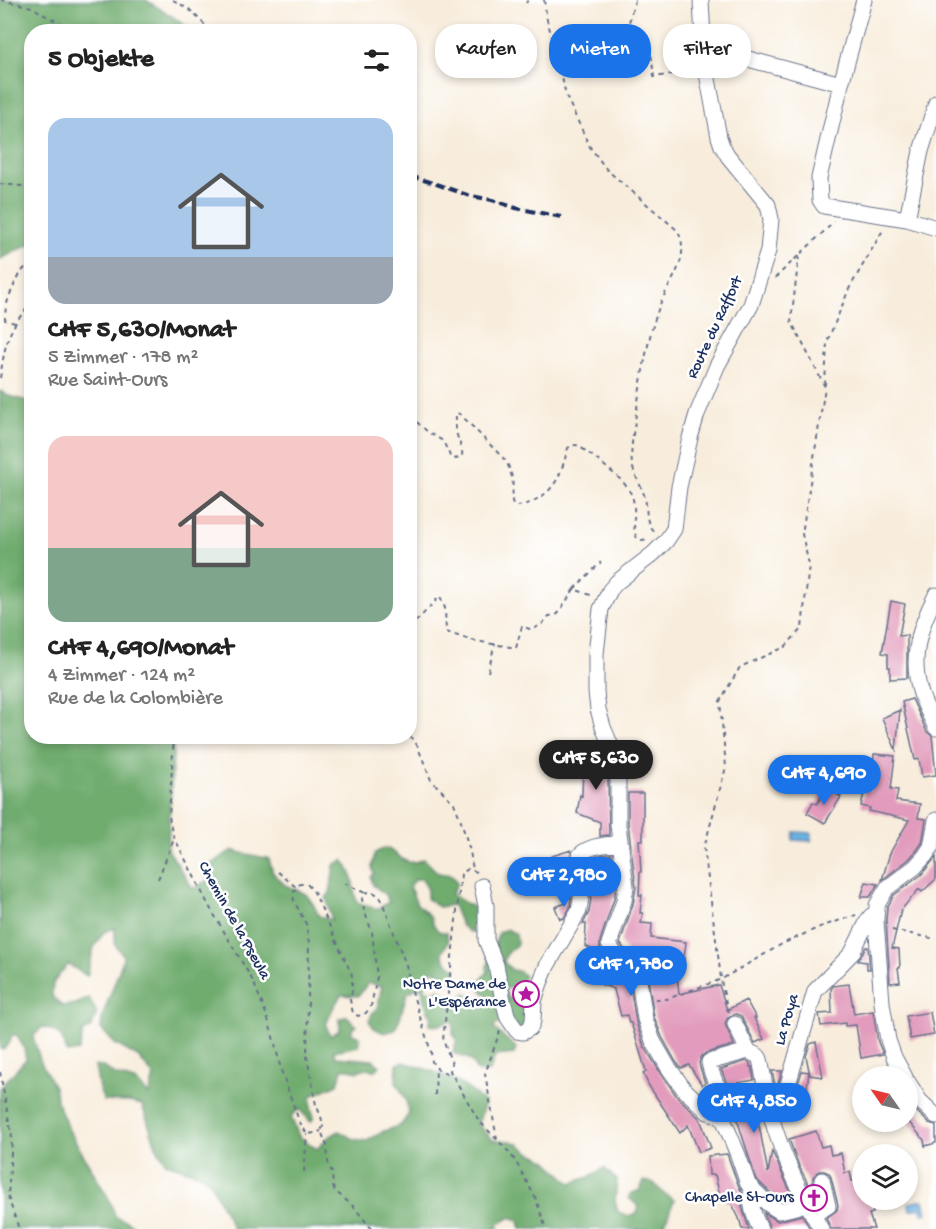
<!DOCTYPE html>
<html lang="de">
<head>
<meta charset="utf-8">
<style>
  body { margin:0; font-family:"Gochi Hand",sans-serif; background:#f6f6f6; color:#222; height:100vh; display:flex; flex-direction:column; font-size:22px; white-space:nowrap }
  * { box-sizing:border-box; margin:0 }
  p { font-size:20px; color:#767676 }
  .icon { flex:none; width:33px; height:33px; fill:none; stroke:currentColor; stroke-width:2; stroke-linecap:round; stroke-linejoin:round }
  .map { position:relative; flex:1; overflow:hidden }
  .panel { position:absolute; left:24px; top:24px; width:393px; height:720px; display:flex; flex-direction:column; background:#fff; border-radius:24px; box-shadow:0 3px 9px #0003 }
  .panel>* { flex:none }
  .guide { position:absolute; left:435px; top:24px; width:411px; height:54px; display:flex; gap:12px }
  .needle { width:39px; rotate:304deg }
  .controls { position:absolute; left:852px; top:1066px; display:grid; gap:12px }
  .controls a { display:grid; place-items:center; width:66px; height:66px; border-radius:50%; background:#fff; box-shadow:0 3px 9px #0003; font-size:30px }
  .price { position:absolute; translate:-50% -51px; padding:0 14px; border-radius:21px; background:#1a73e8; color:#fff; font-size:20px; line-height:39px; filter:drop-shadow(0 2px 3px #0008) }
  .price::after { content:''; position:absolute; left:50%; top:36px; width:18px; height:14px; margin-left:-9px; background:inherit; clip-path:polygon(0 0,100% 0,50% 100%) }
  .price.on { background:#222; color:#fff }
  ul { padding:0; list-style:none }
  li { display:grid; align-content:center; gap:12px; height:318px; padding:0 24px }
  li span { display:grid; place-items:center; height:186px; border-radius:18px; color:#555 }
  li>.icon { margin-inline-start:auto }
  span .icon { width:108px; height:108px; fill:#fffc; stroke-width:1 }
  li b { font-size:26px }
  h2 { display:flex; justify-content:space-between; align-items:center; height:72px; padding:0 24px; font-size:26px }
  .tag { padding:0 21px; border-radius:24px; background:#fff; box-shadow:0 3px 9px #0003; font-size:21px; line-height:54px }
  .tag.on { background:#1a73e8; color:#fff }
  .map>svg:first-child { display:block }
  .forest { fill:#6fac6e; stroke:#456e66; stroke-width:1.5 }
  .water { fill:#6bb2e2; stroke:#4370a0; stroke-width:1.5 }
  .building { fill:#e29bbc }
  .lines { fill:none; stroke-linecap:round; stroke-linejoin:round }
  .street-casing { stroke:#68728a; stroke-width:17 }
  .path { stroke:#68728a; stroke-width:2; stroke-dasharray:4.5 4.5; stroke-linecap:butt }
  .street { stroke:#fff; stroke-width:15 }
  .rail { stroke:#1b2f5e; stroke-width:4; stroke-dasharray:9 4.5; stroke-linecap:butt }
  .labels { text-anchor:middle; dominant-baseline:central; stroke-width:5; stroke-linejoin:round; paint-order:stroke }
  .street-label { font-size:16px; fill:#1b2f5e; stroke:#fff }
  .poi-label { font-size:16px; fill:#1b2f5e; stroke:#fff; text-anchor:end }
</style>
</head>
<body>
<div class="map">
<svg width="936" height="1229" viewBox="0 0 936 1229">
  <rect width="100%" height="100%" fill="#fff"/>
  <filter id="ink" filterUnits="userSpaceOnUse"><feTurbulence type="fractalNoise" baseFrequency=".0167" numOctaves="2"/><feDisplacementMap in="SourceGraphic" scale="12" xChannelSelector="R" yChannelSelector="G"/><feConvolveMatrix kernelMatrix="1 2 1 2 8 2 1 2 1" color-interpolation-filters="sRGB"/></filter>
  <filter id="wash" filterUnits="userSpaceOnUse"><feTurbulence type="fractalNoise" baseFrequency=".008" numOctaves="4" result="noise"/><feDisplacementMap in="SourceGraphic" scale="24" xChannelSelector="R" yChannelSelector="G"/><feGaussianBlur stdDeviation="1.35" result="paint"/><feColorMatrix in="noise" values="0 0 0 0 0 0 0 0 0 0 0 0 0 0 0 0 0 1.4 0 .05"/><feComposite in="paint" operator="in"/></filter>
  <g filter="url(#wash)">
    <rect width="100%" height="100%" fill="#f8eddc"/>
    <!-- forest -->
    <path class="forest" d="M0 0H146L178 20 192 31 32 32 31 244 0 259Z
      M0 391 9 396 31 402 32 736 174 737 168 845 169 851 193 889 208 880 205 868 232 850C244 855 256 855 269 859L273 873 285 885 306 894 313 904 319 916 332 920 326 898 330 893 334 865 343 860C356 876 351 885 357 902L377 909 389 902 385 894 373 885 371 877 374 874 372 867 375 853 385 848C403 854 402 869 424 859L438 873 451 875 457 883 452 894C462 902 469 904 479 911L480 931 469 932 461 925 453 905 439 907 427 899V888L422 879H416L409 886 417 904 431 917 433 924 438 931 447 933 448 942 442 953 446 961 456 969 454 978 442 977 434 969 426 977 425 989 432 992 439 989 444 993 453 1007 456 1006 465 993 489 1005 491 1001 481 989 479 981 488 972 487 967 499 932 507 929 516 934 517 944 506 955 504 962 512 970 518 971 525 976 521 983 504 990 509 998 515 1000C519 996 521 991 525 986L532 987 530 1022 520 1028 501 1016 500 1023 493 1027C500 1035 509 1040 516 1048L514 1054 495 1056 490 1071C487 1072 483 1073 480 1072 474 1071 475 1065 471 1061 466 1056 459 1057 453 1053L457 1040 453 1034V1021C443 1020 443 1028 429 1025L432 1016C425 1009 426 1004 424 995 424 994 421 988 420 987L407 993 401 1015 395 1030 384 1033 374 1028 369 1021 372 1014 377 1008 382 986 368 983 358 996 341 995 333 1008 326 1025 330 1036 340 1030 339 1019 347 1016 357 1026 352 1029V1034L360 1037 358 1046 334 1051 336 1057 373 1060 380 1066 376 1070 362 1069 357 1072 350 1069H342L338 1084 311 1096V1108L314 1117 311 1122 299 1109 291 1117 299 1136 317 1149 327 1138 339 1131 354 1139 367 1141 384 1131 401 1125 409 1114 406 1100 396 1082 397 1064 403 1062C435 1071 461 1079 485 1103L478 1124 493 1140 510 1141 517 1143 531 1153 546 1160 571 1183 589 1177 604 1168 617 1180 615 1201 618 1212 629 1216 638 1212V1206L629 1198 630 1194 640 1190 644 1181 654 1183 662 1192 674 1200 665 1223 666 1229H521L519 1221 511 1217 498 1224V1229H233L210 1182 202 1175 166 1163 156 1146 142 1105 129 1102 104 1101 99 1089 95 1066 104 1067 115 1075 137 1082 149 1095 154 1076 138 1057 115 1044 101 1029 102 1017 122 963 123 955 115 945V928L104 932 94 947 87 976 68 964 53 983 52 996 62 1006 76 1004 89 998 97 1013 91 1027 83 1033 79 1051 67 1053C62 1036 60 1031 42 1027L33 1037 41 1062 54 1087 58 1105 70 1132 109 1199 116 1217 128 1222 137 1229H0V1088L26 1059 24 1049 17 1035H12L9 1044 3 1050 0 1049Z"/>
    <!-- water -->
    <path class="water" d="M794 832 812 833 811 841 793 840Z
      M924 1200 927 1213 922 1214 921 1208 910 1210 909 1203Z"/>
    <g id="blocks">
      <!-- building -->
      <path class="building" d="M891 601 905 604 899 636 907 635V678L890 679V667H888V654L882 653Z
        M912 699 927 732 932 736 936 775 922 777 919 759 915 760 902 702Z
        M900 710 896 750 882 718Z
        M598 741 604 754 608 775 609 835 600 836V822L577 813 580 795 582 796 583 767 595 768 591 742Z
        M874 754 895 756 891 789 898 790 896 801 920 804 918 818 926 819 922 843 917 850 908 860 882 880 890 853 909 820 869 811 870 808 861 806 865 789 871 791Z
        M826 788 841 797 825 823 807 813 813 802 817 804Z
        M628 793H643V840H639L641 872H640L639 895H642L640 913H643L641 923 652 924 651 938 686 942 683 967 676 966 679 994 719 985 727 1010 746 1000 756 1018H754L764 1039 755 1043 741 1016 736 1014 730 1016 727 1019 725 1024 734 1045 706 1053 702 1056 700 1060 699 1064 705 1083 702 1085 689 1065 681 1068 676 1062 662 1037 654 1017 647 972 645 967 625 950 620 943 633 904 636 887 628 824Z
        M571 850 570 857 574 878 573 889 562 868 558 870 552 856Z
        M612 854 616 886 614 899 600 941V948L608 960 629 979 636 1022 644 1046 660 1072 676 1095 700 1119 711 1148 699 1152 688 1125 680 1133 649 1086 643 1073 646 1071 631 1023H629L627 1015 621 1016 614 990V989L592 981 593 980 590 978 594 950 585 946 586 924H583L589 912 594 879 591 859 601 855Z
        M936 857V879L922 892 919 889 901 910 892 948 899 949 900 968H898L900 982 890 983 886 920 887 908 894 895 921 875Z
        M866 882 878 884 870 897H861Z
        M571 896 570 908 564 918 560 919 555 907 566 903 564 899Z
        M866 947H868L870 969H867V962L858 961Z
        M849 984 854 1014 873 1011 878 1042 883 1054 861 1058 856 1025 845 1026V1023L821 1026 819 1014 832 1013 831 989 833 986Z
        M930 1012 934 1035 910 1039 906 1016Z
        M816 1042 823 1077 810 1075 806 1056 810 1044Z
        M747 1061 750 1063V1067H752L754 1080 737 1083 751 1114V1126L759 1125 768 1173 772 1151 793 1198 781 1201 774 1196 756 1179 738 1122 735 1116 734 1105 732 1096 721 1069Z
        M889 1067 894 1077H866Z
        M772 1071H782L776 1091 775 1085Z
        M802 1071 809 1072 805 1103 793 1101Z
        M908 1099 913 1108 929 1123 936 1125V1143L925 1146 924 1140 908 1121Z
        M791 1104 795 1116 783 1119Z
        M816 1131 821 1147 829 1145 831 1155 841 1153 845 1173 850 1172 852 1181 862 1178V1200H871L873 1213 869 1214 874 1229H831L826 1218 837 1210 838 1205 831 1177 829 1173 824 1171H819L813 1177V1182L817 1201 799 1166 789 1139Z
        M727 1154 739 1187 742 1192V1207L749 1229H742L739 1218 731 1202 727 1203 726 1198 721 1200 715 1175H709L708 1156Z
        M764 1213 778 1221 802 1215 810 1229H770Z"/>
    </g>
  </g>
  <g filter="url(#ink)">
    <use href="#blocks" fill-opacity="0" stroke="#68728a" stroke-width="1.5"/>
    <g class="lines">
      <defs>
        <path id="street" d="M701 0 704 58 719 137 722 146 728 156 768 205 771 219 768 251 751 305 717 366 697 414 690 438 679 487 674 529 666 541 653 554 617 582 610 590 601 609 596 654V692L598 709 603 727 613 751 618 774V825L626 886 624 901 609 944C615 958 628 963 638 974L645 1019 653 1041 668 1067 684 1089 708 1112 720 1116 724 1121 738 1155 748 1184 768 1204 779 1211 797 1207 806 1203
          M864 0 841 84 819 178 820 200 824 206 907 219 936 228
          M704 51 715 50 841 84
          M907 219 921 151 936 103
          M936 595C920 626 909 658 921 694 924 705 931 716 936 728
          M482 886 486 906V940L496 965 503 1000 508 1018 517 1031 523 1032 530 1028 533 1021 534 1001 540 983 547 966 579 911 584 878 580 855C589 845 608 844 621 844
          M735 1024 748 1051 758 1056 760 1059C765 1083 768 1109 776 1132 787 1166 803 1198 821 1229
          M905 1077 894 1057 888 1040 882 1003 876 920 877 905 887 888 915 867 925 856 931 847 936 820
          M908 1082 920 1101 936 1116
          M772 1119 785 1095 815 991 852 953 868 920 871 916 876 914
          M724 1121C730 1099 712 1084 709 1062L748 1051
          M752 1189C749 1204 754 1216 760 1229
          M813 1215 828 1206 822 1180"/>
      </defs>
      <!-- street casing -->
      <use href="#street" class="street-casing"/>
      <!-- path -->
      <path class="path" d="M1 0 32 7 46 16 79 32
        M173 0 189 9 212 32
        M544 0 547 20 557 54 566 96 590 147 607 170 677 230C692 256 671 279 661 302 647 337 642 376 636 414 634 430 630 447 632 464 634 476 642 486 645 498 648 511 644 521 654 532
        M635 0 628 26 635 43 650 44 654 77 693 71
        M526 3 528 0
        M0 184 32 187
        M775 278 834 222
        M15 323 5 320C4 306 13 284 21 273 23 269 28 265 32 262
        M0 378C5 346 7 327 32 304
        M825 385 827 342 849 289 883 230
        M410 416 429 433 443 441 450 456 456 459 462 456C463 448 459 443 457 435 455 427 456 420 456 413L460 414 506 461C514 477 513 485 512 502L515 506C523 506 530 503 537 499 558 488 562 469 568 448 571 446 572 445 576 445 580 445 616 475 621 480 625 484 630 491 632 496 637 509 631 529 637 538L642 540 648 539
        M574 589 601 562
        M410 628 440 596 445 608 446 632 470 640 516 648 522 626 532 630 542 624 549 616 558 614 574 589 593 596
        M488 672 495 643
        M410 727V736L417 745 431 780 454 803 460 818 470 851 473 870
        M174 736 169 816 172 833 209 906 253 981 267 1016 275 1044 281 1070 299 1121 307 1134 315 1133 321 1131
        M278 872 296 887
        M477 872 468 869 461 874 443 1040 452 1064 450 1071 479 1121 509 1152 516 1162 536 1199 546 1229
        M158 879 174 839
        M344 883 365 893
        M892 930 936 939
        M655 999H667L722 979 782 944 820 927 856 915
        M729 1012 727 1007 722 986 704 848 726 767 720 701 740 667 785 647 802 628 809 565 802 534 825 387 791 321 799 256
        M0 1072 12 1138 8 1197 19 1229
        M435 1095 436 1068
        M497 1139 485 1074 500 1031
        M304 1172 307 1134
        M372 1229 353 1206 335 1191 333 1187 332 1173 328 1162 327 1146 321 1131 323 1126 321 1116 316 1105 307 1057 309 943 306 924 294 901 293 893 300 884H307L314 892 352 975V991L350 1000 353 1013 358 1016 366 1013 371 1006 377 977 372 932 364 910 362 899 365 893 371 891 380 896 406 965 413 995 431 1052 432 1062 439 1071 447 1073 450 1071"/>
      <!-- street -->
      <use href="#street" class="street"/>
      <!-- rail -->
      <path class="rail" d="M410 176 433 183 467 195 492 200 516 208 561 217"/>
    </g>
  </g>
  <!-- icons -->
  <defs>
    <symbol id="sight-ring" viewBox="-11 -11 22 22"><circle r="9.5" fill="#fff" stroke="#b5179e" stroke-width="1.5"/><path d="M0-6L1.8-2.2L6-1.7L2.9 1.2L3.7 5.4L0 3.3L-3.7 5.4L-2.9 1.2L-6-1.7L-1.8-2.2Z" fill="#b5179e"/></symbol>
    <symbol id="church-ring" viewBox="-11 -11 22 22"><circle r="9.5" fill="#fff" stroke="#b5179e" stroke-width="1.5"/><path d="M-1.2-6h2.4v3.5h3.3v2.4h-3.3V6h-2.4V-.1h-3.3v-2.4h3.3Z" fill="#b5179e"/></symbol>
  </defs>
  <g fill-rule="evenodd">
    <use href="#sight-ring" x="511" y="979" width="30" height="30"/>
    <use href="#church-ring" x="799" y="1183" width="30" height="30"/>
  </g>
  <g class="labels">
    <!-- street labels -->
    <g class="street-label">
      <text transform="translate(716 328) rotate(-65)">Route du Raffort</text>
      <text transform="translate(233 921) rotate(61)">Chemin de la Pseula</text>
      <text transform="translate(788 1020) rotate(-74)">La Poya</text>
    </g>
    <!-- poi labels -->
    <g class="poi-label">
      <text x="506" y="985">Notre Dame de<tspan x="506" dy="18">L'Espérance</tspan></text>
      <text x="794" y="1198">Chapelle St-Ours</text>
    </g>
  </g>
</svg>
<div class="controls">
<a><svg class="needle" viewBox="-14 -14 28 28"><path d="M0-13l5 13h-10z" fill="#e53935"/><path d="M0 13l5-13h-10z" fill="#767676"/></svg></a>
<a><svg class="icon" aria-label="layers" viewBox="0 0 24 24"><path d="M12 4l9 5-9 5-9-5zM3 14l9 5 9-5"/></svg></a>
</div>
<b class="price on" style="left:596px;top:791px">CHF 5,630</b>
<b class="price" style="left:824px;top:806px">CHF 4,690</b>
<b class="price" style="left:564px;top:908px">CHF 2,980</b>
<b class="price" style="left:631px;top:997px">CHF 1,780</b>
<b class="price" style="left:754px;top:1134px">CHF 4,850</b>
<div class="guide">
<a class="tag">Kaufen</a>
<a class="tag on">Mieten</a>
<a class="tag">Filter</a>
</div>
<section class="panel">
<h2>5 Objekte<svg class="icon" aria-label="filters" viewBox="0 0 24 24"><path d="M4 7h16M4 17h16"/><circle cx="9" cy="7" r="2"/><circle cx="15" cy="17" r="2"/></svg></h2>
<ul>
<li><span style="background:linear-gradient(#a9c7e8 75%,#9aa5b1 0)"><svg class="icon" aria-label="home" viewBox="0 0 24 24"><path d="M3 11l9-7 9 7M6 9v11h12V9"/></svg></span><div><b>CHF 5,630/Monat</b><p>5 Zimmer · 178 m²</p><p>Rue Saint-Ours</p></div></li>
<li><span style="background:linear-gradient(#f6c9c9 60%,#7fa58c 0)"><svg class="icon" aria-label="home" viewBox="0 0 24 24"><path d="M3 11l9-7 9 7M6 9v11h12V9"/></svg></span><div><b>CHF 4,690/Monat</b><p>4 Zimmer · 124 m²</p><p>Rue de la Colombière</p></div></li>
</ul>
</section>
</div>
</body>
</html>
